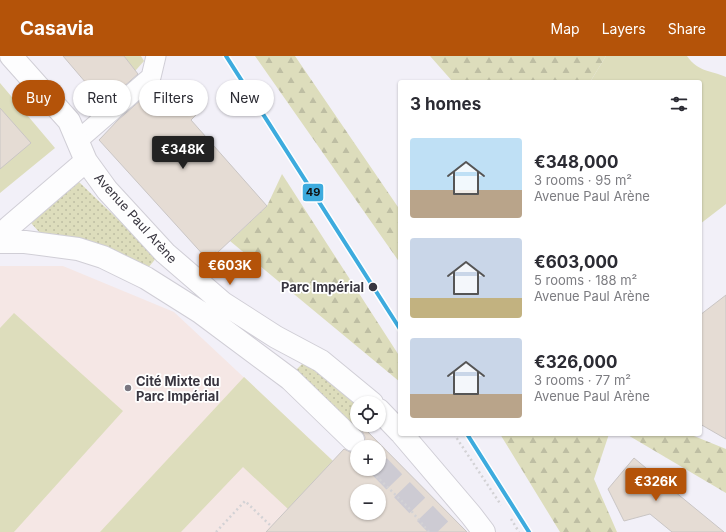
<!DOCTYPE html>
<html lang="en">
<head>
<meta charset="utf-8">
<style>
  body { margin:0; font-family:Inter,sans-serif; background:#f7f7f7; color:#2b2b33; height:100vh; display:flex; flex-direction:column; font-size:15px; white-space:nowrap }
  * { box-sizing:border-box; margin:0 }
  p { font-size:13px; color:#7c7c81 }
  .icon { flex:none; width:22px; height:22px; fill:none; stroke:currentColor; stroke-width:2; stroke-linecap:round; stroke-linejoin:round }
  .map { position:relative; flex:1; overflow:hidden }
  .details { position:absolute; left:398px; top:24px; width:304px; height:356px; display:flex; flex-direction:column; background:#fff; border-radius:4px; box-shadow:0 1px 3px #0004 }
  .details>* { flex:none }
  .hud { position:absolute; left:12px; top:24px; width:326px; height:36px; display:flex; gap:8px }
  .buttons { position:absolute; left:350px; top:340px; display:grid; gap:8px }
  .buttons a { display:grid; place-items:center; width:36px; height:36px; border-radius:50%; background:#fff; box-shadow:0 1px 3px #0004; font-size:20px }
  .price { position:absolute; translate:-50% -34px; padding:0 9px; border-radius:4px; background:#b45309; color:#fff; font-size:13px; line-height:26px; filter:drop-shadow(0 1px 2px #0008) }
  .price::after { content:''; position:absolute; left:50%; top:24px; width:12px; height:9px; margin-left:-6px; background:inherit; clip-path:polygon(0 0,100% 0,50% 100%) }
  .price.selected { background:#222; color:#fff }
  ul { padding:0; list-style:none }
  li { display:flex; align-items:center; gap:12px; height:100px; padding:0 12px }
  li span { display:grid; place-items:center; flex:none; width:112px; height:80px; border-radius:4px; color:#555 }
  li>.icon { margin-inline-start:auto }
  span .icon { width:48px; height:48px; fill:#fffc; stroke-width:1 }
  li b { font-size:17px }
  h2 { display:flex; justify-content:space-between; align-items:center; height:48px; padding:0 12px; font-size:17px }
  .tag { padding:0 14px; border-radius:18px; background:#fff; box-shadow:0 1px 3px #0004; font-size:14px; line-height:36px }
  .tag.selected { background:#b45309; color:#fff }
  header { display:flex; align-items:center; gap:24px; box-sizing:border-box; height:56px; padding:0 20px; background:#b45309; color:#fff }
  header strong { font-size:19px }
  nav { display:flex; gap:22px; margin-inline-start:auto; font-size:14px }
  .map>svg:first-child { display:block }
  .education { fill:#f5e7e5 }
  .grass { fill:url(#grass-dots) }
  .forest { fill:url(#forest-firs) }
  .garden { fill:#ddddbc }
  .building { fill:#e5dcd4; stroke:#c9c5c4; fill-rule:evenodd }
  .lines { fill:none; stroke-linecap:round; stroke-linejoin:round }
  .street-tunnel { stroke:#cdcbd3; stroke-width:22; stroke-dasharray:22 11; stroke-linecap:butt }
  .lane-casing { stroke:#d0ced6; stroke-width:21 }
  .street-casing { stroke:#d0ced6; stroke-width:24 }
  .path { stroke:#d3d2d5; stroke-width:2.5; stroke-dasharray:2 3; stroke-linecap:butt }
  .lane { stroke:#fdfdfe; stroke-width:19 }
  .street { stroke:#fdfdfe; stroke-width:22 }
  .rail-1-casing { stroke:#fff; stroke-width:7 }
  .rail-1 { stroke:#3dabde; stroke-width:4 }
  .stop-dot { fill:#393640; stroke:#fff; stroke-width:1.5 }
  .poi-dot { fill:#7a7780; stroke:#fff; stroke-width:1.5 }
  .labels { text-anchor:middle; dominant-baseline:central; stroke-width:3.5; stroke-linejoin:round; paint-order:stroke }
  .street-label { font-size:13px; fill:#393640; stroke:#fff }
  .stop-label { font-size:13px; font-weight:bold; fill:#393640; stroke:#fff; text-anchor:end }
  .poi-label { font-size:13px; font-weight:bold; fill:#393640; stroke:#fff; text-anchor:start }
  .line-badge { stroke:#fff; stroke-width:1.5 }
  .pale-badge-label { font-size:11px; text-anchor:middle; font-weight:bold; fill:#111 }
</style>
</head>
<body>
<header>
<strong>Casavia</strong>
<nav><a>Map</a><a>Layers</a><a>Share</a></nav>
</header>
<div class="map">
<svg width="726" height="476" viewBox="0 0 726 476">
  <defs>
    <pattern id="grass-dots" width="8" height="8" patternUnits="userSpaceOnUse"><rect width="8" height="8" fill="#ddddbc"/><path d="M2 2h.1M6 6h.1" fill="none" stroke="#bebea3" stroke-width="1.8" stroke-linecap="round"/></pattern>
    <pattern id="forest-firs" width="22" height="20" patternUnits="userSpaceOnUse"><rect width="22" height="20" fill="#ddddbc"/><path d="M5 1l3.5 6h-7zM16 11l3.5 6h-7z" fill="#bebea3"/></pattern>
  </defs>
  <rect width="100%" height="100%" fill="#f2f0f8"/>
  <!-- education -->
  <path class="education" d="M0 210H63L174 256 365 435H357V457H379L409 476H0Z"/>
  <!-- grass -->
  <path class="grass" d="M79 126 157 201 148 212 96 190 40 177 31 167Z
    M304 306 357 347V369H368L359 378 294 316Z"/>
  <!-- forest -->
  <path class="forest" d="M255 0H295L400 154V207Z
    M430 0H606L590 26H453Z
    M282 118 400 301V326L230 185 267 150Z
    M500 378H609L594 423 617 476H560Z
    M626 378H689L726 393V437Z"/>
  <!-- garden -->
  <path class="garden" d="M124 0H141L144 5 105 49 94 37 129 7Z
    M606 0H687C698 16 710 14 726 21V148L700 168V26H590Z
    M0 27 55 92 0 137Z
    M14 257 123 355 14 476H0V272Z
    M244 321 333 405 288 453 243 411 181 476H100Z"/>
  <!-- building -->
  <path class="building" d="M63 0H124L138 18 104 48Z
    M177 27 201 54 191 64 267 150 217 197 215 196 207 203 99 84 118 64 151 35 158 44Z
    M0 52 31 87 0 113Z
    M726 239V383L700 368V259Z
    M364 372 467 476H266L344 393 350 396H357V413H379V391H363L365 381 362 375ZM357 435H379V457H357Z
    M634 402 652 417 724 476H672L650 458 624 465 608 433Z"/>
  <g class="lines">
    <!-- street-tunnel -->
    <path class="street-tunnel" d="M379 410 443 476"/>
    <defs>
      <path id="lane" d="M77 85 151 21 156 0"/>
      <path id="street" d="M11 0 69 65 86 105 107 134 165 197 223 247 276 281 321 305 372 347
        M0 182 9 171 86 105
        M0 186H25L78 193 103 201 146 222 200 256 290 323 353 384
        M379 354 400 376
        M402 378 471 459 484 476"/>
    </defs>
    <!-- lane casing -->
    <use href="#lane" class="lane-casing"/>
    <!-- street casing -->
    <use href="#street" class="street-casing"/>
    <!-- path -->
    <path class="path" d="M454 378 501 449
      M369 413 408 451 429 476
      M511 463 519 476
      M216 476 245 445 271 470"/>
    <!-- lane -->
    <use href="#lane" class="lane"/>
    <!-- street -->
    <use href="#street" class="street"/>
    <defs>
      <path id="rail-1" d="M226 0 400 273
        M467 378 529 476"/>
    </defs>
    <!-- rail-1 casing -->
    <use href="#rail-1" class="rail-1-casing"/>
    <!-- rail-1 -->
    <use href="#rail-1" class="rail-1"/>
  </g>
  <!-- markers -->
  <circle class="stop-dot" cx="373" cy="231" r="5"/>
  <circle class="poi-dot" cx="128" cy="332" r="4"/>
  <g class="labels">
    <!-- street labels -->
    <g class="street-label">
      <text transform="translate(136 162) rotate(48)">Avenue Paul Arène</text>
    </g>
    <!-- stop labels -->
    <g class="stop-label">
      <text x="364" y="231">Parc Impérial</text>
    </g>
    <!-- poi labels -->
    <g class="poi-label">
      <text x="136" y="325">Cité Mixte du<tspan x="136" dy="15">Parc Impérial</tspan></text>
    </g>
  </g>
  <rect class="line-badge" x="302" y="127" width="22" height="19" rx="4" fill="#3dabde"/>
  <g class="pale-badge-label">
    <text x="313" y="140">49</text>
  </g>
</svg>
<div class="buttons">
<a><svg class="icon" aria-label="locate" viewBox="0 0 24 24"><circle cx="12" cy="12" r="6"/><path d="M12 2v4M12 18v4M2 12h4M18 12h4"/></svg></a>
<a>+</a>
<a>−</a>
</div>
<b class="price selected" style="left:183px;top:114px">€348K</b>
<b class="price" style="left:230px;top:230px">€603K</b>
<b class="price" style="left:656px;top:446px">€326K</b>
<div class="hud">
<a class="tag selected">Buy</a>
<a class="tag">Rent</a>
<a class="tag">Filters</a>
<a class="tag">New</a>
</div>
<section class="details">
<h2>3 homes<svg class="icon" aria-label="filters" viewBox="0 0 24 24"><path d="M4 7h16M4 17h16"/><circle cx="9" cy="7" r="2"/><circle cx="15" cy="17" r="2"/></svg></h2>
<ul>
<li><span style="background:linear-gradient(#bfe0f5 65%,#b9a48a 0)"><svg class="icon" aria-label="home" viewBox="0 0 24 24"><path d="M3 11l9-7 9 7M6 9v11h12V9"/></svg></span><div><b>€348,000</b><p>3 rooms · 95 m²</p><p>Avenue Paul Arène</p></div></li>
<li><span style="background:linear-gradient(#c9d6e8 75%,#c2b280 0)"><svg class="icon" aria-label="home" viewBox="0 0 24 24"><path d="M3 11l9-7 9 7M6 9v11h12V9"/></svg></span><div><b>€603,000</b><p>5 rooms · 188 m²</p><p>Avenue Paul Arène</p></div></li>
<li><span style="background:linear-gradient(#c9d6e8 70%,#b9a48a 0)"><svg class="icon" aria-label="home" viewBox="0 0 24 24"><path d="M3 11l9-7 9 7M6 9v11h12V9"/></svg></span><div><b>€326,000</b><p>3 rooms · 77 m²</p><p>Avenue Paul Arène</p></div></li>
</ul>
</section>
</div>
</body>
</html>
